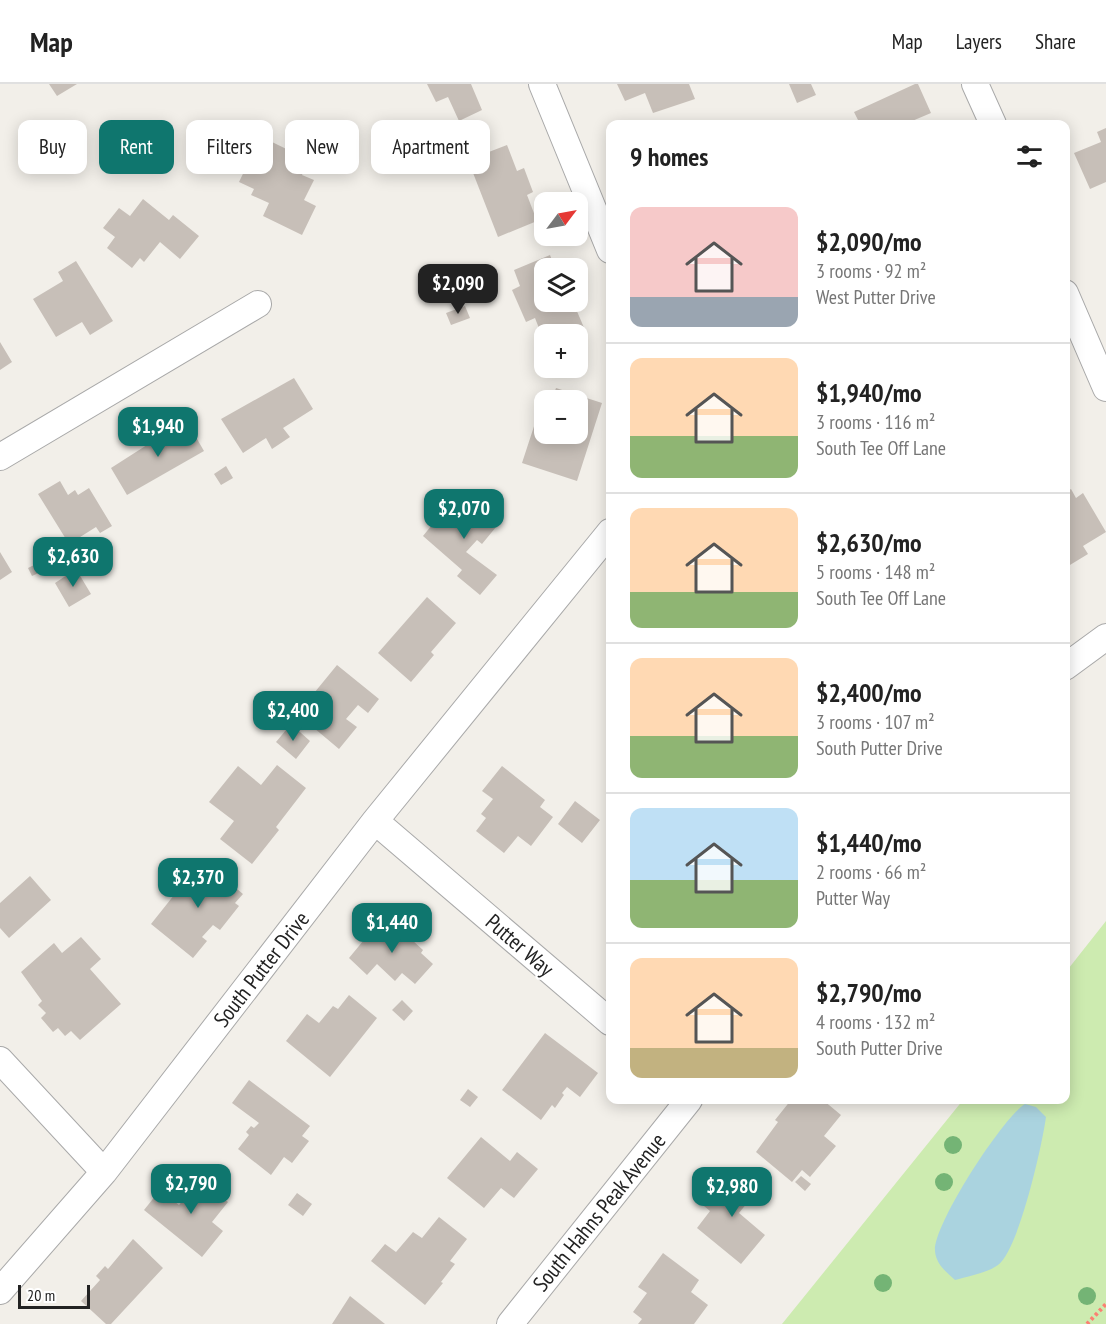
<!DOCTYPE html>
<html lang="en">
<head>
<meta charset="utf-8">
<style>
  body { margin:0; font-family:"PT Sans Narrow",sans-serif; background:#f6f6f6; color:#222; height:100vh; display:flex; flex-direction:column; font-size:22px; white-space:nowrap }
  * { box-sizing:border-box; margin:0 }
  p { font-size:20px; color:#767676 }
  .icon { flex:none; width:33px; height:33px; fill:none; stroke:currentColor; stroke-width:2; stroke-linecap:round; stroke-linejoin:round }
  .map { position:relative; flex:1; overflow:hidden }
  .side { position:absolute; left:606px; top:36px; width:464px; height:984px; display:flex; flex-direction:column; background:#fff; border-radius:12px; box-shadow:0 3px 15px #0003 }
  .side>* { flex:none }
  .top-card { position:absolute; left:18px; top:36px; width:498px; height:54px; display:flex; gap:12px }
  .needle { width:39px; rotate:58deg }
  .buttons { position:absolute; left:534px; top:108px; display:grid; gap:12px }
  .buttons a { display:grid; place-items:center; width:54px; height:54px; border-radius:12px; background:#fff; box-shadow:0 3px 15px #0003; font-size:30px }
  .scale { position:absolute; left:18px; bottom:15px; width:72px; box-sizing:border-box; padding-left:6px; border:3px solid #222; border-top:0; font-size:16px; line-height:21px; white-space:nowrap; color:#222; -webkit-text-stroke:4px #fff; paint-order:stroke }
  .price { position:absolute; translate:-50% -51px; padding:0 14px; border-radius:12px; background:#0f766e; color:#fff; font-size:20px; line-height:39px; filter:drop-shadow(0 2px 3px #0008) }
  .price::after { content:''; position:absolute; left:50%; top:36px; width:18px; height:14px; margin-left:-9px; background:inherit; clip-path:polygon(0 0,100% 0,50% 100%) }
  .price.on { background:#222; color:#fff }
  ul { padding:0; list-style:none }
  li { display:flex; align-items:center; gap:18px; height:150px; padding:0 24px }
  li+li { border-top:2px solid #e0e0e0 }
  li span { display:grid; place-items:center; flex:none; width:168px; height:120px; border-radius:12px; color:#555 }
  li>.icon { margin-inline-start:auto }
  span .icon { width:72px; height:72px; fill:#fffc; stroke-width:1 }
  li b { font-size:26px }
  h2 { display:flex; justify-content:space-between; align-items:center; height:72px; padding:0 24px; font-size:26px }
  .tag { padding:0 21px; border-radius:12px; background:#fff; box-shadow:0 3px 15px #0003; font-size:21px; line-height:54px }
  .tag.on { background:#0f766e; color:#fff }
  header { display:flex; align-items:center; gap:36px; box-sizing:border-box; height:84px; padding:0 30px; background:#fff; border-bottom:2px solid #e0e0e0 }
  header strong { font-size:28px }
  nav { display:flex; gap:33px; margin-inline-start:auto; font-size:21px }
  .map>svg:first-child { display:block }
  .grass { fill:#cdebb0 }
  .water { fill:#aad3df }
  .building { fill:#c7bfb8 }
  .lines { fill:none; stroke-linecap:round; stroke-linejoin:round }
  .minor-casing { stroke:#a9a9a9; stroke-width:28 }
  .path { stroke:#fa8072; stroke-width:4; stroke-dasharray:3 3; stroke-linecap:butt }
  .minor { stroke:#fff; stroke-width:26 }
  .tree { fill:#74b475 }
  .labels { text-anchor:middle; dominant-baseline:central; stroke-width:4.5; stroke-linejoin:round; paint-order:stroke }
  .street-label { font-size:22px; fill:#222; stroke:#fff }
</style>
</head>
<body>
<header>
<strong>Map</strong>
<nav><a>Map</a><a>Layers</a><a>Share</a></nav>
</header>
<div class="map">
<svg width="1106" height="1240" viewBox="0 0 1106 1240">
  <rect width="100%" height="100%" fill="#f2efe9"/>
  <!-- grass -->
  <path class="grass" d="M1106 837V1240H782L963 1016H1065V889Z"/>
  <!-- water -->
  <path class="water" d="M1025 1020 1036 1023 1046 1033C1042 1062 1019 1165 998 1181 987 1189 969 1192 955 1196 946 1188 936 1180 935 1167 933 1141 1003 1033 1025 1020Z"/>
  <!-- building -->
  <path class="building" d="M49 0H77L57 12Z
    M427 0H471L482 26 459 37 448 13 436 18Z
    M617 0H689L695 15 653 29 645 9 625 17Z
    M789 0H811L816 11 797 19Z
    M915 0H918L931 29 905 40H860L854 28Z
    M1106 44V98L1090 105 1074 69 1101 58 1097 48Z
    M272 58 309 76 302 91 314 96 304 116 316 122 302 151 263 132 269 119 251 111 254 105 239 98 253 69 265 74Z
    M507 61 517 87 524 84 533 108 527 111 537 137 498 153 468 76Z
    M143 115 169 136 173 131 199 152 180 175 160 158 144 178 140 174 132 184 107 164 115 153 103 144 119 124 130 132Z
    M550 171 555 184H544V218H573L585 246 574 250H544V257L535 234 526 238 512 206 520 202 514 186Z
    M76 177 113 237 90 251 82 238 56 253 33 215 63 197 58 188Z
    M465 222 470 234 451 241 446 229Z
    M0 258 12 278 0 286Z
    M294 294 313 325 283 344 290 353 272 365 266 354 243 369 221 335Z
    M556 304 602 319 577 397 522 379 539 327 544 329V350H578V316H552Z
    M186 336 204 367 127 411 111 384Z
    M226 382 233 394 221 401 214 390Z
    M60 397 68 411 75 406 78 411 89 404 112 442 100 449 96 443 69 460 38 410Z
    M1071 405 1076 414 1083 409 1106 448 1083 462 1088 470 1065 484V408Z
    M471 414 501 437 482 460 477 456 466 468 497 491 480 511 457 492 462 486 423 452 452 416 463 424Z
    M0 468 12 488 0 496Z
    M38 479 43 487 32 492 28 484Z
    M76 485 91 510 69 523 55 499Z
    M427 513 456 539 431 568 434 571 411 598 378 569Z
    M337 581 379 615 368 629 358 621 346 635 357 643 339 665 314 644 318 639 301 625Z
    M291 640 310 657 296 675 276 658Z
    M277 681 306 704 276 743 279 746 252 780 220 755 234 737 209 718 238 682 261 701Z
    M502 682 545 716 540 723 553 733 531 762 518 752 504 769 476 747 486 734 481 730 493 715 482 707Z
    M575 717 600 736 582 759 558 740Z
    M202 776 243 810 235 819 239 822 220 846 213 841 202 853 207 857 193 874 151 840Z
    M30 792 51 816 9 854 0 844V819Z
    M390 836 423 866 421 869 433 880 415 900 402 889 395 897 377 880 367 891 349 874 373 845 377 850Z
    M81 853 101 875 90 885 121 920 80 956 71 947 65 952 58 944 53 948 41 934 46 929 38 921 42 917 21 888 54 859 62 869Z
    M349 911 377 934 330 993 286 957 307 930 319 939 333 922 338 925Z
    M402 916 413 927 404 937 392 926Z
    M545 949 598 989 580 1013 567 1003 562 1009 564 1011 555 1024 552 1021 541 1036 502 1006Z
    M249 996 310 1042 302 1052 309 1057 292 1079 284 1073 271 1091 238 1065 249 1051 246 1048 251 1042 254 1044 259 1039 232 1019Z
    M468 1005 478 1013 470 1023 460 1016Z
    M791 1016H823L841 1031 824 1052 836 1062 810 1093 802 1086 792 1098 756 1068 778 1038 775 1036Z
    M481 1053 510 1077 517 1068 538 1085 514 1114 501 1104 484 1124 447 1094Z
    M735 1084 759 1104 739 1129 765 1151 741 1180 697 1144 710 1127 704 1122Z
    M194 1091 228 1118 212 1138 223 1147 202 1173 144 1126 160 1106 179 1121 185 1114 182 1112 187 1106 184 1104Z
    M801 1092 811 1100 805 1107 795 1098Z
    M297 1109 312 1120 303 1132 288 1121Z
    M439 1133 467 1155 450 1177 455 1180 441 1198 443 1199 425 1221 371 1177 385 1160 396 1168 413 1148 422 1154Z
    M133 1155 163 1184 111 1240H106L81 1217 100 1196 96 1192 105 1182 108 1185Z
    M663 1169 699 1196 691 1208 708 1221 694 1240H638L642 1235 633 1228 647 1209 638 1203Z
    M350 1212 385 1240H332Z"/>
  <g class="lines">
    <defs>
      <path id="minor" d="M542 0 610 166
        M975 0 993 40
        M1065 209 1106 304
        M0 373 258 220
        M1065 583 1106 553
        M375 737 610 938
        M0 976 104 1088
        M0 1207 104 1088 375 737 610 448
        M510 1240 689 1016"/>
    </defs>
    <!-- minor casing -->
    <use href="#minor" class="minor-casing"/>
    <!-- path -->
    <path class="path" d="M1087 1240 1106 1220"/>
    <!-- minor -->
    <use href="#minor" class="minor"/>
  </g>
  <!-- trees -->
  <g class="tree">
    <circle cx="953" cy="1061" r="9"/>
    <circle cx="944" cy="1098" r="9"/>
    <circle cx="883" cy="1199" r="9"/>
    <circle cx="1087" cy="1212" r="9"/>
  </g>
  <g class="labels">
    <!-- street labels -->
    <g class="street-label">
      <text transform="translate(520 861) rotate(41)">Putter Way</text>
      <text transform="translate(261 885) rotate(-52)">South Putter Drive</text>
      <text transform="translate(599 1128) rotate(-51)">South Hahns Peak Avenue</text>
    </g>
  </g>
</svg>
<div class="buttons">
<a><svg class="needle" viewBox="-14 -14 28 28"><path d="M0-13l5 13h-10z" fill="#e53935"/><path d="M0 13l5-13h-10z" fill="#767676"/></svg></a>
<a><svg class="icon" aria-label="layers" viewBox="0 0 24 24"><path d="M12 4l9 5-9 5-9-5zM3 14l9 5 9-5"/></svg></a>
<a>+</a>
<a>−</a>
</div>
<div class="scale">20 m</div>
<b class="price on" style="left:458px;top:231px">$2,090</b>
<b class="price" style="left:158px;top:374px">$1,940</b>
<b class="price" style="left:464px;top:456px">$2,070</b>
<b class="price" style="left:73px;top:504px">$2,630</b>
<b class="price" style="left:293px;top:658px">$2,400</b>
<b class="price" style="left:198px;top:825px">$2,370</b>
<b class="price" style="left:392px;top:870px">$1,440</b>
<b class="price" style="left:191px;top:1131px">$2,790</b>
<b class="price" style="left:732px;top:1134px">$2,980</b>
<div class="top-card">
<a class="tag">Buy</a>
<a class="tag on">Rent</a>
<a class="tag">Filters</a>
<a class="tag">New</a>
<a class="tag">Apartment</a>
</div>
<section class="side">
<h2>9 homes<svg class="icon" aria-label="filters" viewBox="0 0 24 24"><path d="M4 7h16M4 17h16"/><circle cx="9" cy="7" r="2"/><circle cx="15" cy="17" r="2"/></svg></h2>
<ul>
<li><span style="background:linear-gradient(#f6c9c9 75%,#9aa5b1 0)"><svg class="icon" aria-label="home" viewBox="0 0 24 24"><path d="M3 11l9-7 9 7M6 9v11h12V9"/></svg></span><div><b>$2,090/mo</b><p>3 rooms · 92 m²</p><p>West Putter Drive</p></div></li>
<li><span style="background:linear-gradient(#ffd9b3 65%,#8fb573 0)"><svg class="icon" aria-label="home" viewBox="0 0 24 24"><path d="M3 11l9-7 9 7M6 9v11h12V9"/></svg></span><div><b>$1,940/mo</b><p>3 rooms · 116 m²</p><p>South Tee Off Lane</p></div></li>
<li><span style="background:linear-gradient(#ffd9b3 70%,#8fb573 0)"><svg class="icon" aria-label="home" viewBox="0 0 24 24"><path d="M3 11l9-7 9 7M6 9v11h12V9"/></svg></span><div><b>$2,630/mo</b><p>5 rooms · 148 m²</p><p>South Tee Off Lane</p></div></li>
<li><span style="background:linear-gradient(#ffd9b3 65%,#8fb573 0)"><svg class="icon" aria-label="home" viewBox="0 0 24 24"><path d="M3 11l9-7 9 7M6 9v11h12V9"/></svg></span><div><b>$2,400/mo</b><p>3 rooms · 107 m²</p><p>South Putter Drive</p></div></li>
<li><span style="background:linear-gradient(#bfe0f5 60%,#8fb573 0)"><svg class="icon" aria-label="home" viewBox="0 0 24 24"><path d="M3 11l9-7 9 7M6 9v11h12V9"/></svg></span><div><b>$1,440/mo</b><p>2 rooms · 66 m²</p><p>Putter Way</p></div></li>
<li><span style="background:linear-gradient(#ffd9b3 75%,#c2b280 0)"><svg class="icon" aria-label="home" viewBox="0 0 24 24"><path d="M3 11l9-7 9 7M6 9v11h12V9"/></svg></span><div><b>$2,790/mo</b><p>4 rooms · 132 m²</p><p>South Putter Drive</p></div></li>
</ul>
</section>
</div>
</body>
</html>
